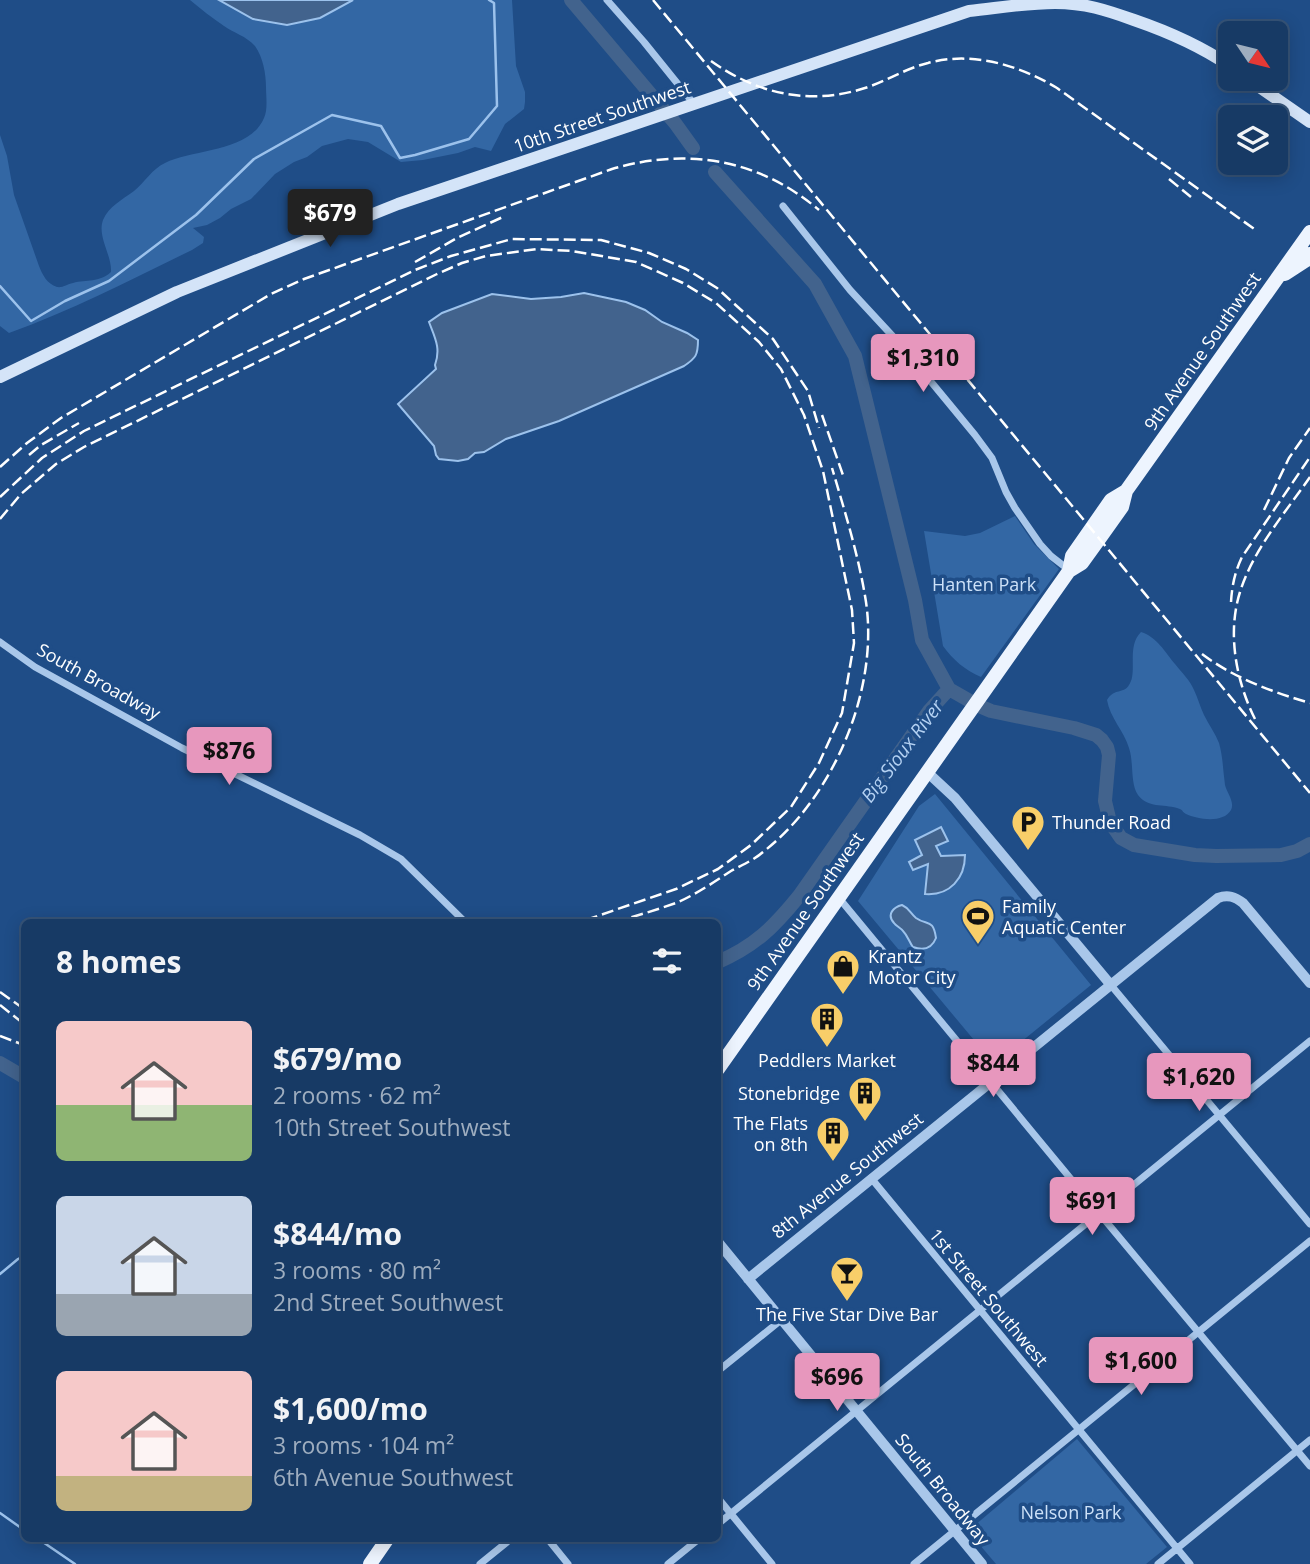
<!DOCTYPE html>
<html lang="en">
<head>
<meta charset="utf-8">
<style>
  body { margin:0; font-family:"Open Sans",sans-serif; background:#20416b; color:#f1f3f6; height:100vh; display:flex; flex-direction:column; font-size:26px; white-space:nowrap }
  * { box-sizing:border-box; margin:0 }
  p { font-size:23px; color:#9eadbf }
  .icon { flex:none; width:38px; height:38px; fill:none; stroke:currentColor; stroke-width:2; stroke-linecap:round; stroke-linejoin:round }
  .map { position:relative; flex:1; overflow:hidden }
  .sheet { position:absolute; left:21px; top:919px; width:700px; height:623px; display:flex; flex-direction:column; background:#173a65; border-radius:10px; box-shadow:0 4px 18px #0003,0 0 0 2px #365479 }
  .sheet>* { flex:none }
  .needle { width:46px; rotate:125deg }
  .tools { position:absolute; left:1218px; top:21px; display:grid; gap:14px }
  .tools a { display:grid; place-items:center; width:70px; height:70px; border-radius:10px; background:#173a65; box-shadow:0 4px 18px #0003,0 0 0 2px #365479; font-size:35px }
  .price { position:absolute; translate:-50% -60px; padding:0 16px; border-radius:7px; background:#e797bd; color:#111; font-size:23px; line-height:46px; filter:drop-shadow(0 2px 4px #0008) }
  .price::after { content:''; position:absolute; left:50%; top:42px; width:21px; height:16px; margin-left:-10px; background:inherit; clip-path:polygon(0 0,100% 0,50% 100%) }
  .price.active { background:#222; color:#fff }
  ul { padding:0; list-style:none }
  li { display:flex; align-items:center; gap:21px; height:175px; padding:0 35px }
  li span { display:grid; place-items:center; flex:none; width:196px; height:140px; border-radius:10px; color:#555 }
  li>.icon { margin-inline-start:auto }
  span .icon { width:84px; height:84px; fill:#fffc; stroke-width:1 }
  li b { font-size:30px }
  h2 { display:flex; justify-content:space-between; align-items:center; height:84px; padding:0 35px; font-size:30px }
  .map>svg:first-child { display:block }
  .green { fill:#3367a4 }
  .water { fill:#42638d; stroke:#9cc2ec; stroke-width:2 }
  .lines { fill:none; stroke-linecap:round; stroke-linejoin:round }
  .stream { stroke:#9cc2ec; stroke-width:2.5 }
  .river { stroke:#42638d; stroke-width:14 }
  .minor { stroke:#a9c7ea; stroke-width:7 }
  .tertiary { stroke:#a9c7ea; stroke-width:10 }
  .secondary { stroke:#d4e4f8; stroke-width:12 }
  .primary { stroke:#edf4fe; stroke-width:14 }
  .rail { stroke:#fff; stroke-width:2.5; stroke-dasharray:12 5; stroke-linecap:butt }
  .labels { text-anchor:middle; dominant-baseline:central; stroke-width:7; stroke-linejoin:round; paint-order:stroke }
  .street-label { font-size:18px; fill:#fff; stroke:#1f4d87 }
  .park-label { font-size:18px; fill:#cde1f8; stroke:#1f4d87 }
  .poi-label { font-size:18px; fill:#fff; stroke:#1f4d87; text-anchor:start }
  .water-label { font-size:19px; font-style:italic; fill:#b4d1f2; stroke:#1f4d87 }
</style>
</head>
<body>
<div class="map">
<svg width="1310" height="1564" viewBox="0 0 1310 1564">
  <rect width="100%" height="100%" fill="#1f4d87"/>
  <!-- green -->
  <path class="green" d="M190 0H512L516 66 525 92V102L524 109 505 124 491 151 475 147 458 153 423 160 401 162 368 142 348 139 322 146 307 157 294 162 275 174 251 199 231 209 220 218 207 225 193 228 204 237 203 243 192 250C132 279 73 310 9 333L0 326V135L7 156 14 195 39 266C42 274 47 284 57 287 63 288 67 284 73 283 87 279 99 283 111 272 112 255 97 237 103 220 109 206 122 200 134 191 145 182 152 169 165 163 193 149 250 152 264 118 268 109 266 97 266 87 266 74 263 57 255 46 246 36 234 33 224 26 212 18 201 9 190 0Z
    M1015 516 1034 544 1059 569 981 677C965 670 953 660 943 646L924 531 965 536 980 533Z
    M1141 632C1157 637 1165 652 1175 664 1182 673 1190 680 1194 690 1198 698 1200 707 1204 715 1209 725 1215 733 1219 743 1223 757 1223 771 1225 785 1227 793 1235 802 1231 810 1223 824 1197 819 1186 814 1180 810 1184 810 1177 808 1163 804 1148 808 1138 795 1130 784 1134 762 1129 748 1124 731 1110 718 1107 700 1114 688 1124 694 1129 685 1138 672 1126 647 1141 632Z
    M935 794 1091 985 994 1064 858 901 919 806Z
    M1077 1439 1167 1547 1146 1564H996L968 1531Z"/>
  <!-- water -->
  <path class="water" d="M219 0H353L320 18 287 25 253 19Z
    M584 293 626 302 645 310 662 322 687 333 698 340C698 355 696 358 684 366L559 421 506 439 484 452 475 453 468 459 458 461 439 459 436 455 434 446 398 404 436 369 435 365C441 348 435 338 429 322L442 313 492 294 531 299 561 297Z
    M941 827 948 841 936 846 941 856 965 855C965 878 950 896 925 894L928 864 913 870 909 862 922 855 915 840Z
    M902 905C909 908 910 913 916 918 927 926 933 918 936 938 932 948 924 951 913 947 909 942 908 936 903 931 901 928 896 926 894 923 886 914 894 907 902 905Z"/>
  <g class="lines">
    <!-- stream -->
    <path class="stream" d="M0 286 31 321 65 301 109 281 196 215 254 159 332 115 381 126 400 158 415 155 469 139 497 106 494 3 489 0
      M0 1274 18 1259 24 1256
      M0 1513 24 1530
      M37 1538 75 1564"/>
    <!-- river -->
    <path class="river" d="M571 0 675 123 693 148
      M715 172 815 284 855 356 915 600 922 640 949 689
      M949 689 977 705 991 711 1074 728 1096 735 1102 740 1107 747 1109 755 1105 801 1110 822 1121 838 1134 845 1195 855 1216 856 1281 855 1297 851 1310 844
      M718 962C755 946 774 927 799 896L929 711 949 689
      M0 1063 24 1077"/>
    <!-- minor -->
    <path class="minor" d="M607 0 644 42 694 104
      M783 206 850 290 899 343 975 435 992 458 1006 492 1015 508 1040 544 1051 556 1069 570
      M0 642 35 667 182 748 360 835 401 859 465 922
      M839 898 1099 1213 1310 1466
      M1110 984 1310 1224
      M871 1178 1190 1564
      M718 1371 781 1320
      M718 1498 772 1564
      M718 1524 1310 1041
      M547 1538 568 1564
      M480 1564 512 1538
      M668 1564 700 1538
      M914 1564 1310 1241
      M1158 1564 1310 1440"/>
    <!-- tertiary -->
    <path class="tertiary" d="M927 772 955 798 1110 984
      M718 1242 982 1564
      M748 1279 1218 898C1228 894 1235 897 1243 903L1310 983"/>
    <!-- secondary -->
    <path class="secondary" d="M1248 79 1310 122
      M0 377 177 292 398 204 969 11C998 8 1026 3 1055 3 1085 3 1106 10 1134 20 1169 32 1199 45 1230 66"/>
    <!-- primary -->
    <path class="primary" d="M1285 274 1305 261 1310 254
      M1069 571 1072 556 1111 500 1126 491
      M718 1069 1069 571 1082 563 1100 538 1122 507 1126 491 1310 232
      M370 1564 388 1538"/>
    <!-- rail -->
    <path class="rail" d="M653 0 1310 793
      M711 61C759 95 812 106 868 87 888 80 907 68 928 63 972 51 1019 65 1057 88L1257 231
      M1169 179 1191 197
      M415 262 457 238 505 216
      M822 415 844 478
      M29 455 41 445 79 423
      M0 467 27 443 61 418 271 294 304 279 612 169C687 147 759 159 819 210
      M0 497 42 458 84 431 415 270 451 256 512 239 601 240 649 253 686 269 717 288 773 339 808 391 819 428
      M1264 510 1289 458 1310 428
      M0 519 21 494 56 464 84 447 437 274 462 263 486 256 537 249 572 251 636 262 683 283 716 303 759 342 781 369 804 415 823 471 852 610 854 643 842 713 819 763 791 807 751 845 718 869 676 889 580 922
      M1231 602C1232 585 1235 572 1242 557L1310 457
      M1202 654C1234 678 1272 692 1310 703
      M1255 719C1236 681 1227 633 1240 592 1253 550 1285 513 1310 477
      M615 922C636 916 656 910 676 903 695 895 714 882 731 871 742 865 754 860 763 852 833 798 879 690 866 602 859 557 845 512 832 468
      M0 992 24 1009
      M0 1005 24 1024
      M0 1036 24 1045"/>
  </g>
  <!-- icons -->
  <defs>
    <symbol id="parking-pin" viewBox="-11 -11 22 30"><path d="M0 17L-7.5 6A9.5 9.5 0 1 1 7.5 6Z" fill="#f8ce69" stroke="#1f4d87"/><path d="M-3.5-5.5H1a3.5 3.5 0 0 1 0 7H-1V5.5H-3.5ZM-1-3.4V-.6H.8a1.4 1.4 0 0 0 0-2.8Z" fill="#111"/></symbol>
    <symbol id="stadium-pin" viewBox="-11 -11 22 30"><path d="M0 17L-7.5 6A9.5 9.5 0 1 1 7.5 6Z" fill="#f8ce69" stroke="#1f4d87"/><path d="M0-5a6.5 5 0 1 0 0 10a6.5 5 0 1 0 0-10ZM-3.5-1.8h7v3.6h-7Z" fill="#111"/></symbol>
    <symbol id="shop-pin" viewBox="-11 -11 22 30"><path d="M0 17L-7.5 6A9.5 9.5 0 1 1 7.5 6Z" fill="#f8ce69" stroke="#1f4d87"/><path d="M-5-2.5h2.3a2.7 3.5 0 0 1 5.4 0H5L5.5 6h-11ZM-1.5-2.5h3a1.5 2.3 0 0 0-3 0Z" fill="#111"/></symbol>
    <symbol id="building-pin" viewBox="-11 -11 22 30"><path d="M0 17L-7.5 6A9.5 9.5 0 1 1 7.5 6Z" fill="#f8ce69" stroke="#1f4d87"/><path d="M-4-6H4V6H1V3H-1V6H-4ZM-2.5-4.3h1.7v1.8h-1.7ZM.8-4.3h1.7v1.8H.8ZM-2.5-1h1.7V.8h-1.7ZM.8-1h1.7V.8H.8Z" fill="#111"/></symbol>
    <symbol id="bar-pin" viewBox="-11 -11 22 30"><path d="M0 17L-7.5 6A9.5 9.5 0 1 1 7.5 6Z" fill="#f8ce69" stroke="#1f4d87"/><path d="M-6-5H6L.8 .8V4.5H3.5V6h-7V4.5H-.8V.8Z" fill="#111"/></symbol>
  </defs>
  <g fill-rule="evenodd">
    <use href="#parking-pin" x="1009" y="803" width="38" height="52"/>
    <use href="#stadium-pin" x="959" y="897" width="38" height="52"/>
    <use href="#shop-pin" x="824" y="947" width="38" height="52"/>
    <use href="#building-pin" x="808" y="1000" width="38" height="52"/>
    <use href="#building-pin" x="846" y="1074" width="38" height="52"/>
    <use href="#building-pin" x="814" y="1114" width="38" height="52"/>
    <use href="#bar-pin" x="828" y="1254" width="38" height="52"/>
  </g>
  <g class="labels">
    <!-- street labels -->
    <g class="street-label">
      <text transform="translate(602 116) rotate(-19)">10th Street Southwest</text>
      <text transform="translate(1202 351) rotate(-55)">9th Avenue Southwest</text>
      <text transform="translate(99 681) rotate(29)">South Broadway</text>
      <text transform="translate(805 911) rotate(-55)">9th Avenue Southwest</text>
      <text transform="translate(847 1175) rotate(-39)">8th Avenue Southwest</text>
      <text transform="translate(989 1297) rotate(50)">1st Street Southwest</text>
      <text transform="translate(943 1489) rotate(51)">South Broadway</text>
    </g>
    <!-- park labels -->
    <g class="park-label">
      <text x="984" y="584">Hanten Park</text>
      <text x="1071" y="1512">Nelson Park</text>
    </g>
    <!-- poi labels -->
    <g class="poi-label">
      <text x="1052" y="822">Thunder Road</text>
      <text x="1002" y="906">Family<tspan x="1002" dy="21">Aquatic Center</tspan></text>
      <text x="868" y="956">Krantz<tspan x="868" dy="21">Motor City</tspan></text>
      <text x="827" y="1060" text-anchor="middle">Peddlers Market</text>
      <text x="840" y="1093" text-anchor="end">Stonebridge</text>
      <text x="808" y="1123" text-anchor="end">The Flats<tspan x="808" dy="21">on 8th</tspan></text>
      <text x="847" y="1314" text-anchor="middle">The Five Star Dive Bar</text>
    </g>
    <!-- water labels -->
    <g class="water-label">
      <text transform="translate(902 751) rotate(-53)">Big Sioux River</text>
    </g>
  </g>
</svg>
<div class="tools">
<a><svg class="needle" viewBox="-14 -14 28 28"><path d="M0-13l5 13h-10z" fill="#e53935"/><path d="M0 13l5-13h-10z" fill="#9eadbf"/></svg></a>
<a><svg class="icon" aria-label="layers" viewBox="0 0 24 24"><path d="M12 4l9 5-9 5-9-5zM3 14l9 5 9-5"/></svg></a>
</div>
<b class="price active" style="left:330px;top:249px">$679</b>
<b class="price" style="left:923px;top:394px">$1,310</b>
<b class="price" style="left:229px;top:787px">$876</b>
<b class="price" style="left:993px;top:1099px">$844</b>
<b class="price" style="left:1199px;top:1113px">$1,620</b>
<b class="price" style="left:1092px;top:1237px">$691</b>
<b class="price" style="left:1141px;top:1397px">$1,600</b>
<b class="price" style="left:837px;top:1413px">$696</b>
<section class="sheet">
<h2>8 homes<svg class="icon" aria-label="filters" viewBox="0 0 24 24"><path d="M4 7h16M4 17h16"/><circle cx="9" cy="7" r="2"/><circle cx="15" cy="17" r="2"/></svg></h2>
<ul>
<li><span style="background:linear-gradient(#f6c9c9 60%,#8fb573 0)"><svg class="icon" aria-label="home" viewBox="0 0 24 24"><path d="M3 11l9-7 9 7M6 9v11h12V9"/></svg></span><div><b>$679/mo</b><p>2 rooms · 62 m²</p><p>10th Street Southwest</p></div></li>
<li><span style="background:linear-gradient(#c9d6e8 70%,#9aa5b1 0)"><svg class="icon" aria-label="home" viewBox="0 0 24 24"><path d="M3 11l9-7 9 7M6 9v11h12V9"/></svg></span><div><b>$844/mo</b><p>3 rooms · 80 m²</p><p>2nd Street Southwest</p></div></li>
<li><span style="background:linear-gradient(#f6c9c9 75%,#c2b280 0)"><svg class="icon" aria-label="home" viewBox="0 0 24 24"><path d="M3 11l9-7 9 7M6 9v11h12V9"/></svg></span><div><b>$1,600/mo</b><p>3 rooms · 104 m²</p><p>6th Avenue Southwest</p></div></li>
</ul>
</section>
</div>
</body>
</html>
